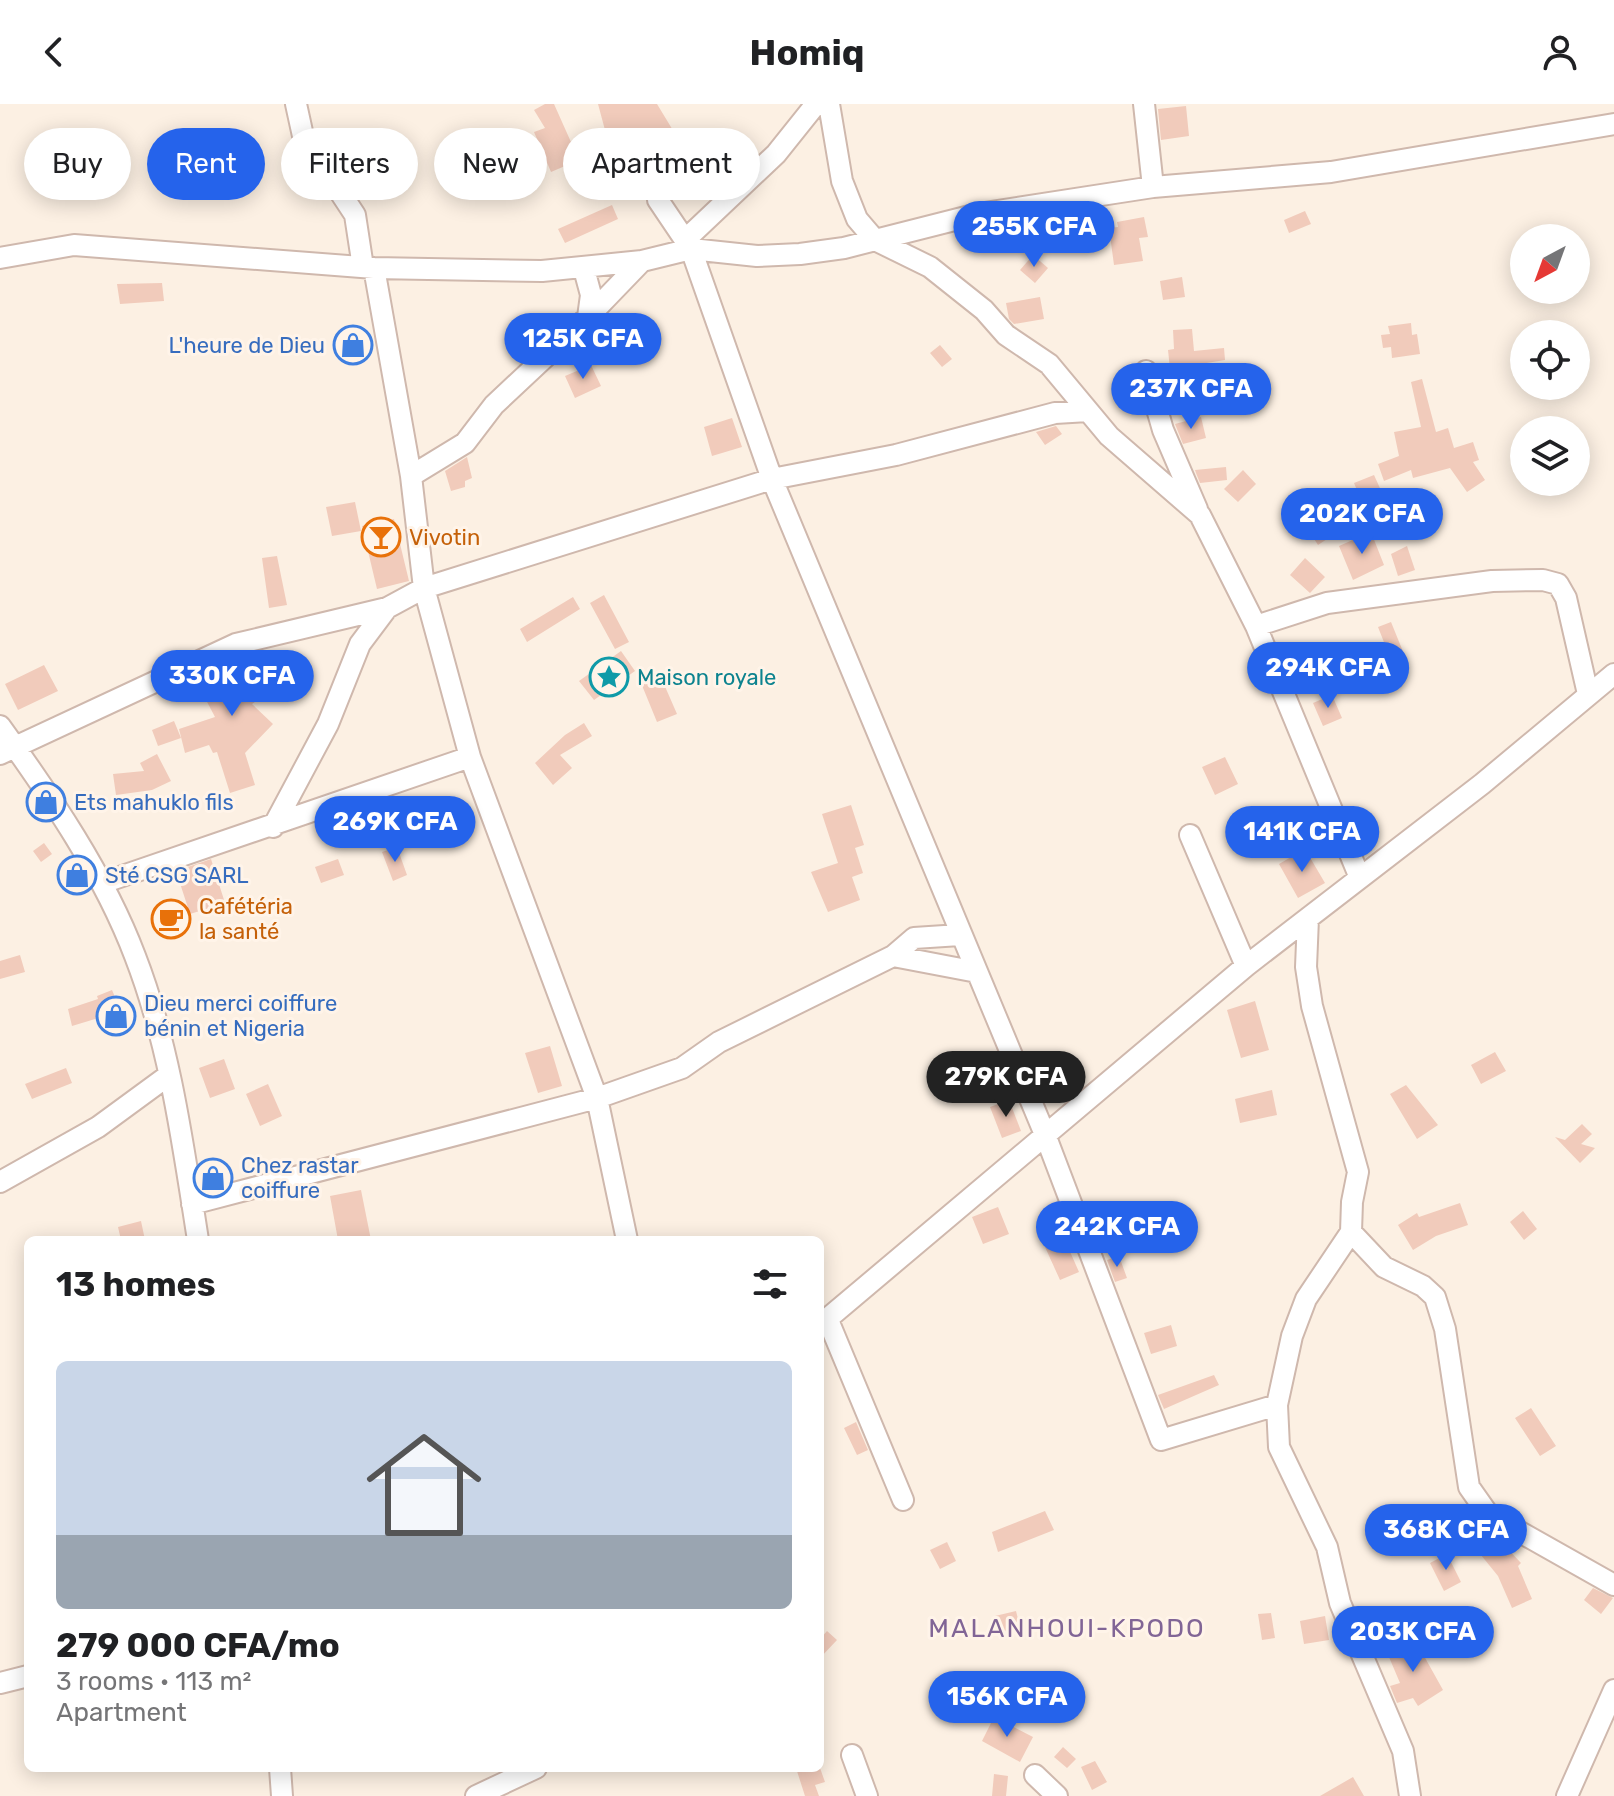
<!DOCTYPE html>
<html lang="en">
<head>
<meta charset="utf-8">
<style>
  body { margin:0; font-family:Rubik,sans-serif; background:#f2f2f2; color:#202124; height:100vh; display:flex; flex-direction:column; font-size:30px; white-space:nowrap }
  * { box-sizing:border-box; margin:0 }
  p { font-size:26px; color:#757577 }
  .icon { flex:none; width:44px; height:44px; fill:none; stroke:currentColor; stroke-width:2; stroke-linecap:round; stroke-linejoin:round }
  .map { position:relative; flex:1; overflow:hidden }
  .side { position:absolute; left:24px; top:1132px; width:800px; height:536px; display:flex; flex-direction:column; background:#fff; border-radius:12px; box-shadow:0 4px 20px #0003 }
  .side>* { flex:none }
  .hud { position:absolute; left:24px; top:24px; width:800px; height:72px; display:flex; gap:16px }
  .needle { width:52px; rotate:221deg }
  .tools { position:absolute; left:1510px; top:120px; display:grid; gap:16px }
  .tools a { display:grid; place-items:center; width:80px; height:80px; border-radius:50%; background:#fff; box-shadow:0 4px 20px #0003; font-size:40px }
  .price { position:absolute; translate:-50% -68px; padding:0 18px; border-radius:28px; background:#2563eb; color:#fff; font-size:26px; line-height:52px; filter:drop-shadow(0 2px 4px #0008) }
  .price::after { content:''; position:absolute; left:50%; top:48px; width:24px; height:18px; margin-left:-12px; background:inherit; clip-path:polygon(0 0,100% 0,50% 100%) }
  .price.active { background:#222; color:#fff }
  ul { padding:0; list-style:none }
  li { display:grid; align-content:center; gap:16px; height:424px; padding:0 32px }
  li span { display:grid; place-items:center; height:248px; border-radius:12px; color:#555 }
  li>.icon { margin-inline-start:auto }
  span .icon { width:144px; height:144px; fill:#fffc; stroke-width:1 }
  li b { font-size:34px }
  h2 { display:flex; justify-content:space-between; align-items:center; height:96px; padding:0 32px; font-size:34px }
  .chip { padding:0 28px; border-radius:36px; background:#fff; box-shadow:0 4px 20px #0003; font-size:28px; line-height:72px }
  .chip.active { background:#2563eb; color:#fff }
  header { display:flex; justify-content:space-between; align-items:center; height:104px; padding:0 32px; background:#fff; font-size:36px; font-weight:700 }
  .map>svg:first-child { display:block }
  .building { fill:#f1cbbb }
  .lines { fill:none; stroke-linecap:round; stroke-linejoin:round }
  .minor-casing { stroke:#cfb8ad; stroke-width:24 }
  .minor { stroke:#fff; stroke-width:20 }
  .labels { text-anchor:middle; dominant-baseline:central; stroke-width:6; stroke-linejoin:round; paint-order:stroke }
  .shop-label { font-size:22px; fill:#366cbe; stroke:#fff4e9; text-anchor:start }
  .food-label { font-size:22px; fill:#c56008; stroke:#fff4e9; text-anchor:start }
  .culture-label { font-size:22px; fill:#0d838f; stroke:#fff4e9; text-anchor:start }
  .quarter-label { font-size:26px; letter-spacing:2px; fill:#816596; stroke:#fff4e9 }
</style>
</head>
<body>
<header><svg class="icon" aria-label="back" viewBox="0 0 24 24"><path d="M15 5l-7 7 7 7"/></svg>Homiq<svg class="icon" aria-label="person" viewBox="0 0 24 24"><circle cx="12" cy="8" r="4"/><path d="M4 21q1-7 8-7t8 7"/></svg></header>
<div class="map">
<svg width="1614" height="1692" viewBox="0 0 1614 1692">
  <rect width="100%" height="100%" fill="#fcf0e3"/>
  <!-- building -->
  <path class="building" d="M545 0H554L579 56 551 68 534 28 545 24 534 6Z
    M598 0H657L674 28 652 44 666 67 695 48 708 61 715 54 733 73 711 93 692 74 670 91 658 83 623 93Z
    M1186 2 1189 32 1161 36 1158 5Z
    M612 101 618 115 565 139 558 125Z
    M1305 107 1311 120 1289 129 1284 116Z
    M1144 113 1148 133 1139 134 1143 157 1114 161 1109 124 1118 123 1117 118Z
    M1033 151 1048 164 1035 179 1020 166Z
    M1182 173 1185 193 1163 196 1160 177Z
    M162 179 164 197 120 200 117 180Z
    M1040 193 1044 215 1014 220 1009 215 1006 199Z
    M1411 219 1412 231 1417 230 1420 250 1392 254 1391 243 1383 244 1381 231 1390 230 1388 222Z
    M1192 225 1194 247 1224 244 1225 256 1170 265 1168 246 1174 245 1173 226Z
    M940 241 952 255 942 263 930 249Z
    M591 261 601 282 575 294 565 272Z
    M1422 275 1436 328 1448 324 1454 344 1473 338 1479 356 1473 358 1485 376 1467 388 1450 364 1413 374 1411 366 1384 377 1378 360 1399 352 1394 328 1421 323 1411 278Z
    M1201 313 1206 334 1183 340 1175 320Z
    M732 314 742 343 712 352 704 323Z
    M1056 322 1062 330 1045 341 1036 328Z
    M467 353 472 374 465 377V383L451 387 445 367Z
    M1226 363 1227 376 1200 379 1196 369 1195 366Z
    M1243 366 1256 380 1238 398 1224 385Z
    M1374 371 1394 415 1373 424 1354 379Z
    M1314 395 1336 429 1318 441 1296 407Z
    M355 398 361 427 332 432 326 403Z
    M394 415 409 477 377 485 362 422Z
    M1371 428 1384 461 1353 476 1339 442Z
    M1407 442 1415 466 1398 472 1391 450Z
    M277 452 287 501 269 504 262 454Z
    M1305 454 1325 473 1310 489 1290 471Z
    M604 491 629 538 615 545 590 499Z
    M573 493 580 505 527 538 520 525Z
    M1391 518 1404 550 1391 556 1378 523Z
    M621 547 635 567 594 596 579 577Z
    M252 550 274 585 252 600 273 620 245 649 255 681 230 689 217 648 213 649 209 641 185 649 179 625 215 613 195 575Z
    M44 561 58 587 18 606 5 580Z
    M660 571 677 610 657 618 641 579Z
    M1332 591 1342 614 1323 622 1313 599Z
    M174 617 181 634 158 642 152 626Z
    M584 619 592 632 560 651 572 664 553 681 535 659 565 631Z
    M157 650 171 677 152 686 116 691 113 670 144 667 140 659Z
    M1225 653 1238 680 1215 691 1202 663Z
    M851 701 864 741 855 744 863 769 852 773 860 796 828 808 811 768 838 759 822 710Z
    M44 739 52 750 41 758 33 747Z
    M397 743 407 771 393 777 382 748Z
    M1305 745 1325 779 1298 794 1279 760Z
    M211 755 225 799 190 810 176 767Z
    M338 755 344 771 321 779 315 763Z
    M20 851 25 868 0 875V857Z
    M112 886 127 921 112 928 105 912 72 922 68 905 98 895 97 892Z
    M1255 897 1269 946 1241 954 1227 906Z
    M550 942 562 982 538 989 525 949Z
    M1495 948 1506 967 1481 980 1471 961Z
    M224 955 235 985 210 994 199 964Z
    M66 964 72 979 32 995 25 980Z
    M268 980 282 1012 260 1022 246 990Z
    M1406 981 1438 1021 1417 1035 1390 990Z
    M1272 986 1277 1011 1240 1019 1235 995Z
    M1009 996 1021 1027 1002 1034 990 1003Z
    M1582 1020 1592 1030 1581 1040 1595 1044 1580 1059 1555 1033 1565 1036Z
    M361 1086 371 1136H338L330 1092Z
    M1460 1099 1468 1121 1436 1132 1413 1146 1398 1121 1417 1109 1419 1113Z
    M998 1103 1009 1130 983 1140 972 1113Z
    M1523 1107 1537 1125 1524 1136 1510 1118Z
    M141 1117 145 1136H121L118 1123Z
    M1064 1134 1079 1168 1060 1176 1045 1143Z
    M1119 1152 1127 1174 1115 1178 1107 1156Z
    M1171 1221 1177 1242 1151 1250 1144 1229Z
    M1214 1271 1219 1281 1164 1305 1158 1291Z
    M1531 1304 1556 1342 1540 1352 1515 1314Z
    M856 1318 868 1346 857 1351 844 1324Z
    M1045 1407 1054 1426 998 1448 992 1428Z
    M1490 1426 1521 1459 1518 1462 1532 1495 1512 1504 1498 1472 1472 1440Z
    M947 1438 956 1457 940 1465 930 1446Z
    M1447 1450 1461 1478 1444 1487 1430 1459Z
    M1593 1484 1613 1494 1601 1510 1584 1496Z
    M1016 1507 1020 1523 1000 1528 995 1512Z
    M1271 1509 1275 1534 1262 1536 1258 1510Z
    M1325 1512 1329 1536 1304 1540 1300 1517Z
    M827 1527 837 1536 820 1554V1535Z
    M1414 1534 1443 1586 1418 1602 1413 1594 1397 1599 1390 1582 1400 1579 1386 1546Z
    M956 1573 970 1606 954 1612 940 1580Z
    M994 1613 1033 1633 1020 1658 982 1637Z
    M1063 1643 1076 1655 1067 1664 1054 1653Z
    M1095 1657 1107 1678 1092 1686 1081 1663Z
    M796 1664H820L825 1678 815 1681 819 1692H805Z
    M994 1670 1008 1672 1006 1692H992Z
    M1353 1673 1364 1692H1320Z"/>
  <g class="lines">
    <defs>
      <path id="minor" d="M296 0 303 32 355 111 363 163
        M829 0 842 77 857 115 875 136 930 163 984 206 1006 231 1049 260 1109 332 1200 411 1256 522 1360 774
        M1144 0 1153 83
        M658 96 691 145 772 375 1046 1033 1161 1336 1277 1301 1279 1343 1327 1443 1340 1499 1403 1647 1410 1692
        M685 136 776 50 816 0
        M0 154 74 141 374 164 542 167 642 157 691 145 757 152 800 150 844 144 978 110 1153 83 1331 68 1614 20
        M374 164 411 372 424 484 470 653 597 994 627 1136
        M588 213 642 157
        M1146 267 1163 326 1197 405
        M411 372 465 339 494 301 588 213 591 191 584 165
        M1256 522 1327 499 1492 477 1543 476 1558 480 1566 494 1588 590
        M0 622C51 693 104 770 135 852 170 942 183 1041 198 1136
        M0 650 236 540 387 504 424 484 772 375 896 351 1055 309 1088 307
        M273 723 328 620 360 540 387 504
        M1190 731 1246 862
        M102 779 470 653
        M893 852 914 834 960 831
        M0 1078 98 1023 169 971
        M192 1100 597 994 682 964 719 938 893 852 977 868
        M1351 1128 1384 1163 1423 1182 1435 1193 1445 1225 1469 1383 1488 1410 1614 1481
        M828 1216 903 1396
        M820 1221 1246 862 1482 680 1614 570
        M1277 1301 1292 1232 1306 1195 1351 1128 1352 1098 1358 1068 1312 902 1306 863 1308 814
        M0 1579 28 1572
        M852 1651 867 1692
        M280 1664 282 1692
        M1035 1671 1057 1692
        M476 1692 536 1664
        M1567 1692 1614 1586"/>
    </defs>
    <!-- minor casing -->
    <use href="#minor" class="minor-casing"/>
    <!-- minor -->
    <use href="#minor" class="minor"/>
  </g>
  <!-- icons -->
  <defs>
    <symbol id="shop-ring" viewBox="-11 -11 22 22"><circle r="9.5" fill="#fff4e9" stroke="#3f7fe0" stroke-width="1.5"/><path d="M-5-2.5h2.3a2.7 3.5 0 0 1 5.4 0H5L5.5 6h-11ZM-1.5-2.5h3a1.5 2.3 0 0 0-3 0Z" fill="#3f7fe0"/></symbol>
    <symbol id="bar-ring" viewBox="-11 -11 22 22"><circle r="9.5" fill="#fff4e9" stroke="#e8710a" stroke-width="1.5"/><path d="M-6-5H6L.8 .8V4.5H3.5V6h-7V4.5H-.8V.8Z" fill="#e8710a"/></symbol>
    <symbol id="sight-ring" viewBox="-11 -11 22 22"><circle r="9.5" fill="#fff4e9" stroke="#0f9aa8" stroke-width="1.5"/><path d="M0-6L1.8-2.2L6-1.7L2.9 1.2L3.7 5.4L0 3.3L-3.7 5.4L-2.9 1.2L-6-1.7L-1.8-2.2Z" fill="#0f9aa8"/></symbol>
    <symbol id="cafe-ring" viewBox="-11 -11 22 22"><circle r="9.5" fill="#fff4e9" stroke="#e8710a" stroke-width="1.5"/><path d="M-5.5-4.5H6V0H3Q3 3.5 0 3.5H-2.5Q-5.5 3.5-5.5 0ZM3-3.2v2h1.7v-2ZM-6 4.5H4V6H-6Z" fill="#e8710a"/></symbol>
  </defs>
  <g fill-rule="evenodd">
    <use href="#shop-ring" x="331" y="219" width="44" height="44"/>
    <use href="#bar-ring" x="359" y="411" width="44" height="44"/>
    <use href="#sight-ring" x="587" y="551" width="44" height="44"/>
    <use href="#shop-ring" x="24" y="676" width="44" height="44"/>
    <use href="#shop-ring" x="55" y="749" width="44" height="44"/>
    <use href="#cafe-ring" x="149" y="793" width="44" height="44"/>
    <use href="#shop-ring" x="94" y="890" width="44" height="44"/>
    <use href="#shop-ring" x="191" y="1052" width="44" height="44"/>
  </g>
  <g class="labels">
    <!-- shop labels -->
    <g class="shop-label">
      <text x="325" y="241" text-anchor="end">L'heure de Dieu</text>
      <text x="74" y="698">Ets mahuklo fils</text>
      <text x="105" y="771">Sté CSG SARL</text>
      <text x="144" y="899">Dieu merci coiffure<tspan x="144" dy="25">bénin et Nigeria</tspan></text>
      <text x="241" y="1061">Chez rastar<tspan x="241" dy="25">coiffure</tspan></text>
    </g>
    <!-- food labels -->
    <g class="food-label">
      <text x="409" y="433">Vivotin</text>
      <text x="199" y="802">Cafétéria<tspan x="199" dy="25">la santé</tspan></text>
    </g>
    <!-- culture labels -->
    <g class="culture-label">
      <text x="637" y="573">Maison royale</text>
    </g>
    <!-- quarter labels -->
    <g class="quarter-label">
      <text x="1067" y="1524">MALANHOUI-KPODO</text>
    </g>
  </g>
</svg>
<div class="tools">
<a><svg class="needle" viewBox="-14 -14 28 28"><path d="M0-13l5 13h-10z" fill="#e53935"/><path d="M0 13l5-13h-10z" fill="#757577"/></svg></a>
<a><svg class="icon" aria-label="locate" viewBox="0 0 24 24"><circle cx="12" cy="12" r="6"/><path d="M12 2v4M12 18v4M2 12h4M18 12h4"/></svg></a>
<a><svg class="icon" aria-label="layers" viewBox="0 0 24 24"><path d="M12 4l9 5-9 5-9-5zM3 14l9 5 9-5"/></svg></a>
</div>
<b class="price" style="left:1034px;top:165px">255K CFA</b>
<b class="price" style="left:583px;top:277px">125K CFA</b>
<b class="price" style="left:1191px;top:327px">237K CFA</b>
<b class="price" style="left:1362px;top:452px">202K CFA</b>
<b class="price" style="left:1328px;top:606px">294K CFA</b>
<b class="price" style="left:232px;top:614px">330K CFA</b>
<b class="price" style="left:395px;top:760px">269K CFA</b>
<b class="price" style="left:1302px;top:770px">141K CFA</b>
<b class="price active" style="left:1006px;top:1015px">279K CFA</b>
<b class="price" style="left:1117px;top:1165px">242K CFA</b>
<b class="price" style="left:1446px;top:1468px">368K CFA</b>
<b class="price" style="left:1413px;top:1570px">203K CFA</b>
<b class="price" style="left:1007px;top:1635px">156K CFA</b>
<div class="hud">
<a class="chip">Buy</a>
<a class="chip active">Rent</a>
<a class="chip">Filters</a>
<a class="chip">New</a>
<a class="chip">Apartment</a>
</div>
<section class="side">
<h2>13 homes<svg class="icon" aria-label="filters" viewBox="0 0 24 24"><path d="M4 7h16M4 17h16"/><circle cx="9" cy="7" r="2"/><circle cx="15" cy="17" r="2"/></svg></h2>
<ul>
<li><span style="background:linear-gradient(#c9d6e8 70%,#9aa5b1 0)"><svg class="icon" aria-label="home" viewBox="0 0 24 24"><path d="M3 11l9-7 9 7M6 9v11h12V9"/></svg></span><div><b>279 000 CFA/mo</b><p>3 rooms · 113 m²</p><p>Apartment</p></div></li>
</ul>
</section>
</div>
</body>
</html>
